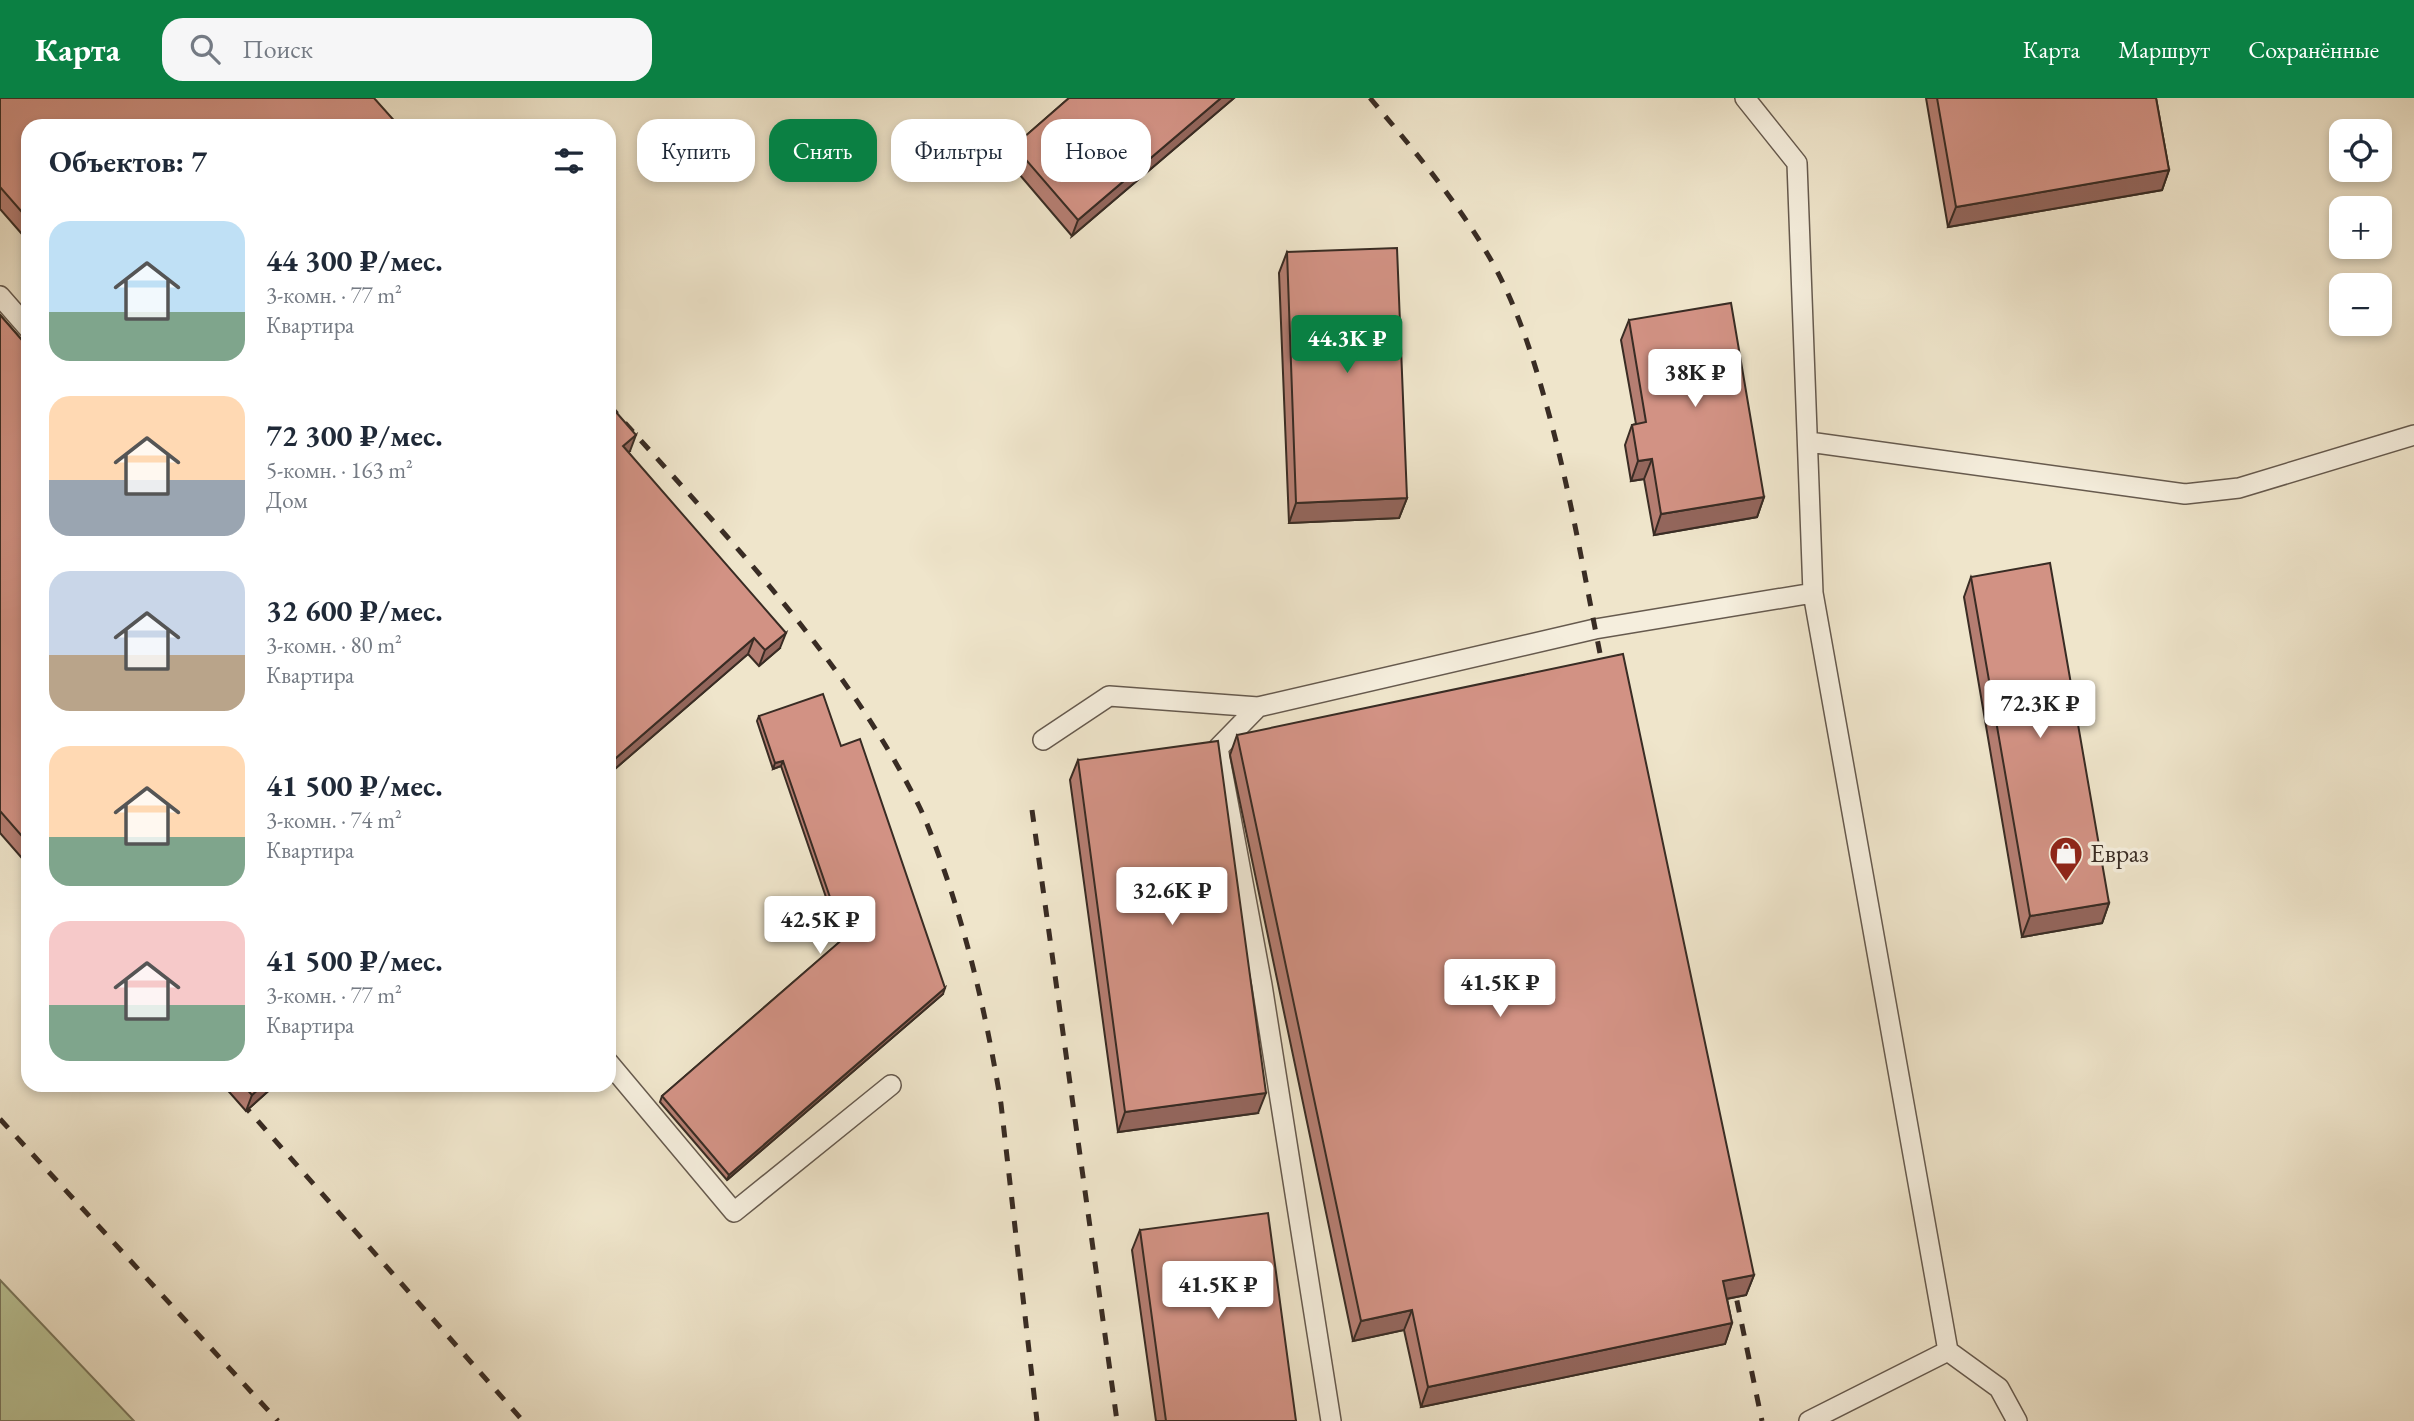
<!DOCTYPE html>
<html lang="ru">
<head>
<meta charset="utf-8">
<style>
  body { margin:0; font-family:"EB Garamond",serif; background:#f6f6f7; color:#1f2937; height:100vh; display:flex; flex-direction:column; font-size:26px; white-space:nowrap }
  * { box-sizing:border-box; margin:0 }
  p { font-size:23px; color:#747a83 }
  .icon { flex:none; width:38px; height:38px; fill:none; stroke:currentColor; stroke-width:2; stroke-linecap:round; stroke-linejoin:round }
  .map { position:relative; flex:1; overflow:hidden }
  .details { position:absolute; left:21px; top:21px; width:595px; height:973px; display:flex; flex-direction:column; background:#fff; border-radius:21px; box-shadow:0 4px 10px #0003 }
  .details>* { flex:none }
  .hud { position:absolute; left:637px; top:21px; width:665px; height:63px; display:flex; gap:14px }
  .controls { position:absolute; left:2329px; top:21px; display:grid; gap:14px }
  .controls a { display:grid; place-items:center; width:63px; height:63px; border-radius:14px; background:#fff; box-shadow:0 4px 10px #0003; font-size:35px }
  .price { position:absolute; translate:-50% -60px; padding:0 16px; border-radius:7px; background:#fff; color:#222; font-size:23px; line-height:46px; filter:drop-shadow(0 2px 4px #0008) }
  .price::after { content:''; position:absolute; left:50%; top:42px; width:21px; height:16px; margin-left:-10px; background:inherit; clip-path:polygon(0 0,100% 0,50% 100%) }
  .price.active { background:#0b8043; color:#fff }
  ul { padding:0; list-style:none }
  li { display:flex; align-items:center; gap:21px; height:175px; padding:0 28px }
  li span { display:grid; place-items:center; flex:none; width:196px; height:140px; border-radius:21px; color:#555 }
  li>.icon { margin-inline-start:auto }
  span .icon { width:84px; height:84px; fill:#fffc; stroke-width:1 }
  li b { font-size:30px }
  h2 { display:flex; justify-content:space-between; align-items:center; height:84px; padding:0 28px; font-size:30px }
  .chip { padding:0 24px; border-radius:21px; background:#fff; box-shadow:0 4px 10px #0003; font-size:24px; line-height:63px }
  .chip.active { background:#0b8043; color:#fff }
  header { display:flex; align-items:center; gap:42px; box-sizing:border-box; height:98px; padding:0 35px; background:#0b8043; color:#fff }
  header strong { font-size:33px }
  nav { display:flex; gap:38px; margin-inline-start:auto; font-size:24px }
  .search { width:490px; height:63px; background:#f6f6f7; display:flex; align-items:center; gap:18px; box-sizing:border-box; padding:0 24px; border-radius:21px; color:#747a83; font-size:26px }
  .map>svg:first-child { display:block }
  .green { fill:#bac497; stroke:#7a785e; stroke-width:2 }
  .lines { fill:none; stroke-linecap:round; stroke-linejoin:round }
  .service-casing { stroke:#665a4e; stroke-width:22 }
  .service { stroke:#f5eedd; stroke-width:19 }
  .rail { stroke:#392c24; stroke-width:5; stroke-dasharray:12 12; stroke-linecap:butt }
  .wall { fill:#b57e72; stroke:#392c24; stroke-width:2 }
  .shaded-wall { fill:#93665c; stroke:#392c24; stroke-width:2 }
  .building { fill:#d29284; stroke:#392c24; stroke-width:2 }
  .labels { text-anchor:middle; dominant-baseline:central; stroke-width:7; stroke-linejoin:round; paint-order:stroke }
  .poi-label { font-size:26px; fill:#392c24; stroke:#f5eedd; text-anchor:start }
</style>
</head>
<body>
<header>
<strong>Карта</strong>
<div class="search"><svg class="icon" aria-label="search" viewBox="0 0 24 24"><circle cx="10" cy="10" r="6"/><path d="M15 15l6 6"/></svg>Поиск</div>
<nav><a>Карта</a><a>Маршрут</a><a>Сохранённые</a></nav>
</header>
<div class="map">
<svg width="2414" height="1323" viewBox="0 0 2414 1323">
  <rect width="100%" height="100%" fill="#efe5cb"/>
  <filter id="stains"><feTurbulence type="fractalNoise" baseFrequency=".00286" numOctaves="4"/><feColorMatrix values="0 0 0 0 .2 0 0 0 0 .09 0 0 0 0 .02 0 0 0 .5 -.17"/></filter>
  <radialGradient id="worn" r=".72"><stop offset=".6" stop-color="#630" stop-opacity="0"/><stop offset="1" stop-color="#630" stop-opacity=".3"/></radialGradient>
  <!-- green -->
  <path class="green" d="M0 1182 134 1323H0Z"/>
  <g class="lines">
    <defs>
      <path id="service" d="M0 198 28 230
        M1809 344 2185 396 2239 390 2414 337
        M1813 495 1948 1253 1999 1290 2017 1323
        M1258 609 1218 650 1262 887 1331 1323
        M1043 642 1109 598 1258 609 1595 531 1813 495 1797 65 1745 0
        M609 965 734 1114 891 987
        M1809 1323 1948 1253"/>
    </defs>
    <!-- service casing -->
    <use href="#service" class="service-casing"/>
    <!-- service -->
    <use href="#service" class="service"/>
    <!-- rail -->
    <path class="rail" d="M1370 0C1413 51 1458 104 1491 162 1519 212 1535 265 1550 320 1573 406 1587 493 1605 580
      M609 307C721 433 844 557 920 710 929 729 936 750 943 769 970 846 988 926 1001 1006L1037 1323
      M1032 712 1117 1323
      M226 987 523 1323
      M0 1021 278 1323
      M1732 1179 1762 1323"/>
  </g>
  <!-- wall -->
  <path class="wall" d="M0 0 28 28V143L0 111Z
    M1069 0H1234L1072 138 1008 63 1014 48Z
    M1926 0H2156L2169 72 2162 92 1948 129Z
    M1287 154 1407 400 1399 420 1289 425 1279 175Z
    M0 217 28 249V767L0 735Z
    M1629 222 1764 399 1757 419 1654 437 1644 381 1631 383 1625 347 1632 327 1636 326 1621 242Z
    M609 306 630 353 628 354 780 550 759 568 748 556 609 676Z
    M1971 479 2109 805 2102 825 2022 839 1964 499Z
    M759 618 841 648 943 896 727 1082 660 1004 662 998 841 843 781 668 773 671 757 623Z
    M1237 637 1754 1177 1746 1197 1727 1201 1732 1225 1725 1246 1421 1309 1404 1232 1353 1243 1230 657Z
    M1078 662 1258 1015 1118 1034 1070 682Z
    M223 987H275L246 1013Z
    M1140 1132 1296 1323H1156L1132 1152Z"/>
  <!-- shaded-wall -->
  <path class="shaded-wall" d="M1221 0H1234L1072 138 1078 122Z
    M2169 72 2162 92 1948 129 1956 109Z
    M636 337 630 353 617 364 623 348Z
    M1652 361 1644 381 1631 383 1638 363Z
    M1764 399 1757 419 1654 437 1661 416Z
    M1407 400 1399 420 1289 425 1296 405Z
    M786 535 780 550 759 568 765 552Z
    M754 540 748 556 609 676V666Z
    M783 663 781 668 773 671 775 665Z
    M2109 805 2102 825 2022 839 2030 818Z
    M945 890 943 896 727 1082 729 1077Z
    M263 987H275L246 1013 252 997Z
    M1266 995 1258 1015 1118 1034 1125 1014Z
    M1754 1177 1746 1197 1715 1203 1723 1183Z
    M1412 1212 1404 1232 1353 1243 1361 1223Z
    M1732 1225 1725 1246 1421 1309 1428 1289Z"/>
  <!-- building -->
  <path class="building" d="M0 0H374L399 28H28V121L0 89Z
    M1069 0H1221L1078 122 1014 48Z
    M1937 0H2156L2169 72 1956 109Z
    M1397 150 1407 400 1296 405 1287 154Z
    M1731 205 1764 399 1661 416 1652 361 1638 363 1632 327 1646 324 1629 222Z
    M0 217 28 249V745L0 713Z
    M609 306 636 337 623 348 786 535 765 552 754 540 609 666Z
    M2050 465 2109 805 2030 818 1971 479Z
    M1623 556 1754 1177 1723 1183 1732 1225 1428 1289 1412 1212 1361 1223 1237 637Z
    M823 596 841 648 860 641 945 890 729 1077 662 998 844 840 783 663 775 665 759 618Z
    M1218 643 1266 995 1125 1014 1078 662Z
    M243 987H263L252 997Z
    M1268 1115 1296 1323H1166L1140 1132Z"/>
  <!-- icons -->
  <defs>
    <symbol id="shop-pin" viewBox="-11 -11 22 30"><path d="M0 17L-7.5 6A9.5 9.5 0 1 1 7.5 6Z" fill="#8f2418" stroke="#f5eedd"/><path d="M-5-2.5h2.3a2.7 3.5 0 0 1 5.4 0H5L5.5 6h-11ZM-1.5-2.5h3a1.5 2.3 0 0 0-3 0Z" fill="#fff"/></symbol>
  </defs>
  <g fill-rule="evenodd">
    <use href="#shop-pin" x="2047" y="736" width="38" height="52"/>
  </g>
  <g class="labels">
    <!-- poi labels -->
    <g class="poi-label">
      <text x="2090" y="755">Евраз</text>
    </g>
  </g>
  <rect width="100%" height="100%" filter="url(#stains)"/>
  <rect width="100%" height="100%" fill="url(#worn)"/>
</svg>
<div class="controls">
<a><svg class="icon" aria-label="locate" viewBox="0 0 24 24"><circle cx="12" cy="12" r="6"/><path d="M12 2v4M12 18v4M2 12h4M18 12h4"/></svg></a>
<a>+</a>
<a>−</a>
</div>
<b class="price active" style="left:1347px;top:277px">44.3K ₽</b>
<b class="price" style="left:1695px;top:311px">38K ₽</b>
<b class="price" style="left:2040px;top:642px">72.3K ₽</b>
<b class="price" style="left:1172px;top:829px">32.6K ₽</b>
<b class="price" style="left:820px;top:858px">42.5K ₽</b>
<b class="price" style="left:1500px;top:921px">41.5K ₽</b>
<b class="price" style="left:1218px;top:1223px">41.5K ₽</b>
<div class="hud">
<a class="chip">Купить</a>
<a class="chip active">Снять</a>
<a class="chip">Фильтры</a>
<a class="chip">Новое</a>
</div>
<section class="details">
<h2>Объектов: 7<svg class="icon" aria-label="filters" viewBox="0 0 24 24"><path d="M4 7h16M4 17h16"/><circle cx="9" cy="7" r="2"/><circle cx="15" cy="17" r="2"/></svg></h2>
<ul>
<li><span style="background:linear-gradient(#bfe0f5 65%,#7fa58c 0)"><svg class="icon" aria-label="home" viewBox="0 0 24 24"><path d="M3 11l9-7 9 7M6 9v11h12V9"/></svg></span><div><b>44 300 ₽/мес.</b><p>3-комн. · 77 m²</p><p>Квартира</p></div></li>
<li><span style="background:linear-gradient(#ffd9b3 60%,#9aa5b1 0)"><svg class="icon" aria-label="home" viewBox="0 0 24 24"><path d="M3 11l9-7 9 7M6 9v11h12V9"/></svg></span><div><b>72 300 ₽/мес.</b><p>5-комн. · 163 m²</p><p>Дом</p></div></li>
<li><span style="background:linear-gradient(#c9d6e8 60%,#b9a48a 0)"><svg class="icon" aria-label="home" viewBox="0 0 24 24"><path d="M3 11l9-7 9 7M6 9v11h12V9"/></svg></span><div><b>32 600 ₽/мес.</b><p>3-комн. · 80 m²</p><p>Квартира</p></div></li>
<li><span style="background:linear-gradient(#ffd9b3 65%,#7fa58c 0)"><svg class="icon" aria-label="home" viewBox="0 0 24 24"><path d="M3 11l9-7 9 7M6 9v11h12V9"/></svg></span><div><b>41 500 ₽/мес.</b><p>3-комн. · 74 m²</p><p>Квартира</p></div></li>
<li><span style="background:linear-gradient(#f6c9c9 60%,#7fa58c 0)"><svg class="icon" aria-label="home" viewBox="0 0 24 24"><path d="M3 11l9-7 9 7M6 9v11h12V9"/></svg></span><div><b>41 500 ₽/мес.</b><p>3-комн. · 77 m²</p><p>Квартира</p></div></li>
</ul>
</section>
</div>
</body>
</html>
